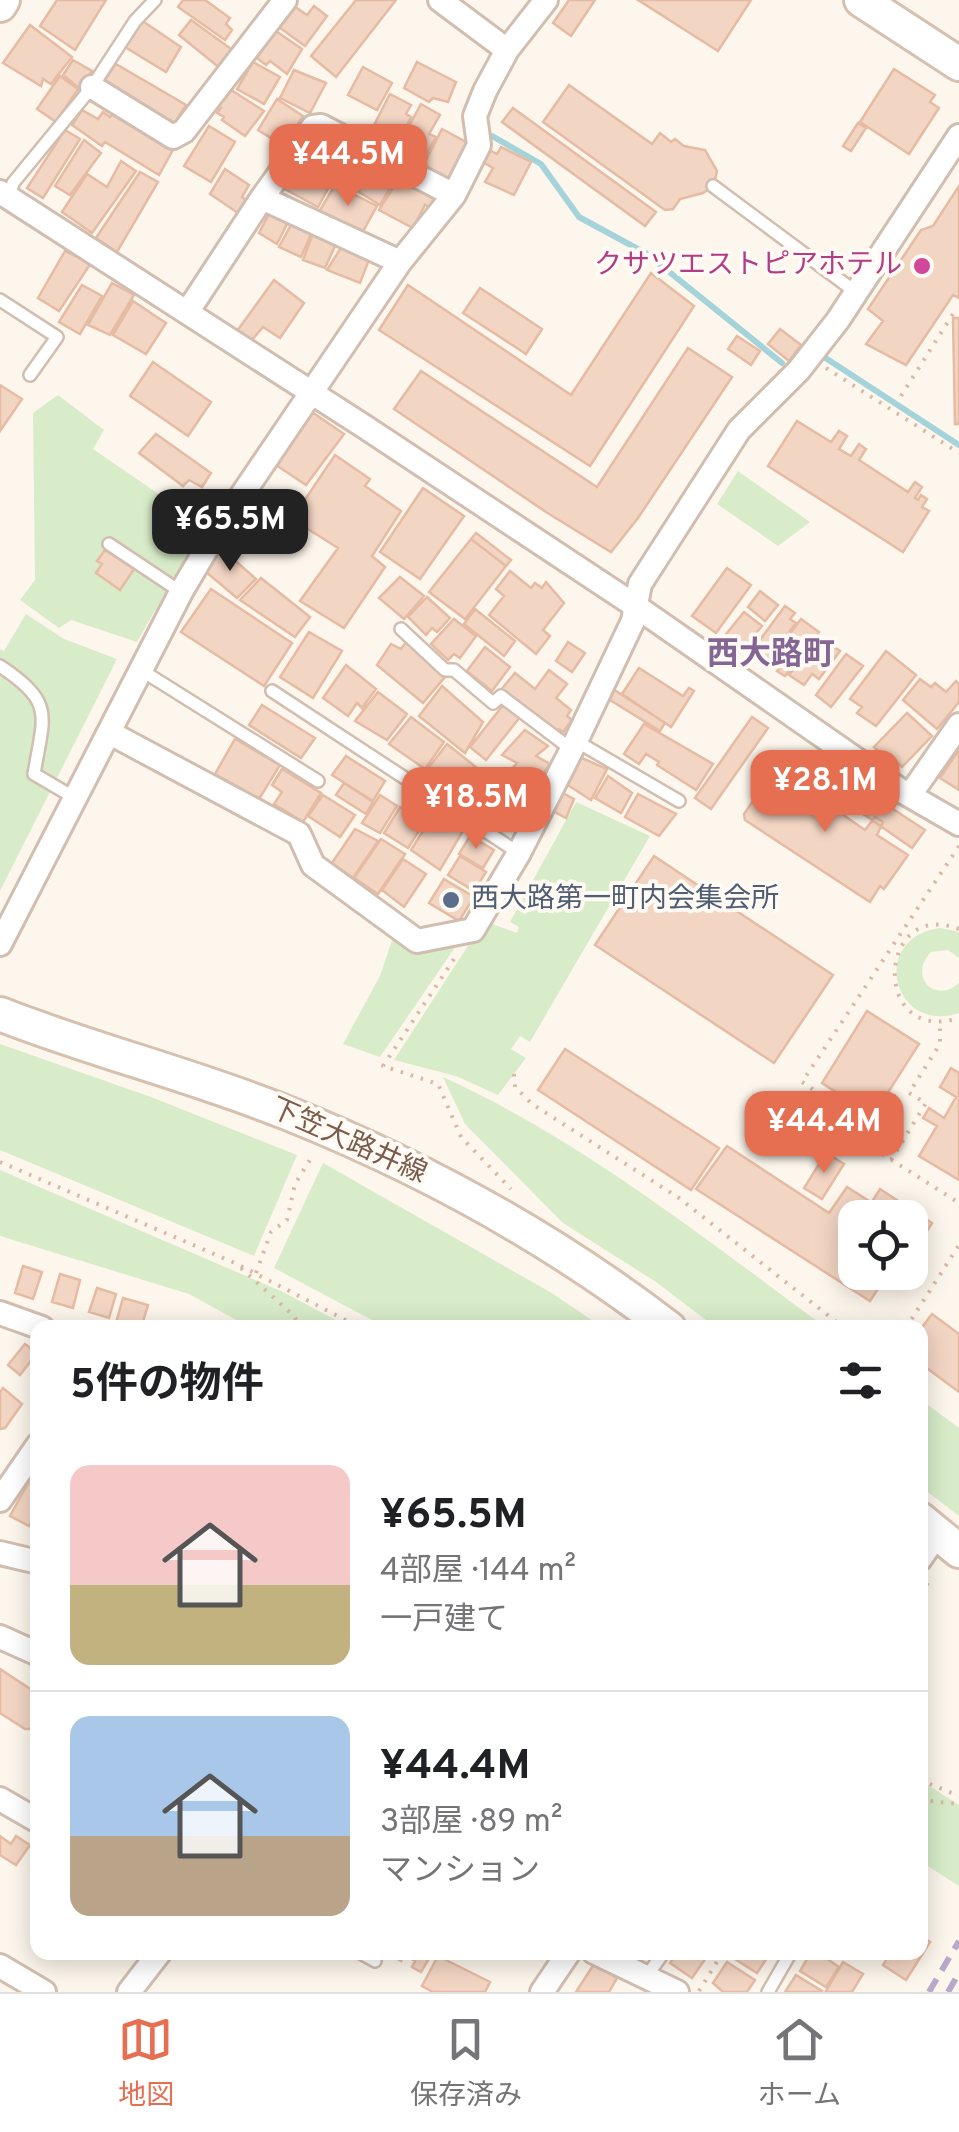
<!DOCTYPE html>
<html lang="ja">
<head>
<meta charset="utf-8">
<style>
  body { margin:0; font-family:Overpass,"Noto Sans JP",sans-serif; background:#f6f6f6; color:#202124; height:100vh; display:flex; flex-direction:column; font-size:38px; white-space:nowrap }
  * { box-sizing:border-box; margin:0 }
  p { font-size:32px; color:#757577 }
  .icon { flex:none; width:55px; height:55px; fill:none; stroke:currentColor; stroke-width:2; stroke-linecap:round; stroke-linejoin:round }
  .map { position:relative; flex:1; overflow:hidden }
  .drawer { position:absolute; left:30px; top:1320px; width:898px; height:640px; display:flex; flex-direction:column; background:#fff; border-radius:20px; box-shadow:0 5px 25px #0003 }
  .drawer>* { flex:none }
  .fabs { position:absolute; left:838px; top:1200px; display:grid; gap:20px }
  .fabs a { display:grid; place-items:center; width:90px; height:90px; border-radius:20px; background:#fff; box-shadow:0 5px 25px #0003; font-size:50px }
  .price { position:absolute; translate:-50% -85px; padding:0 22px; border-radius:20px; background:#e76f51; color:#fff; font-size:32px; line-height:65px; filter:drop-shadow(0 2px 5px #0008) }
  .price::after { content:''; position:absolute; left:50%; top:60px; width:30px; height:22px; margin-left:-15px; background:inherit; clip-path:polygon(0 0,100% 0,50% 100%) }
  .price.on { background:#222; color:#fff }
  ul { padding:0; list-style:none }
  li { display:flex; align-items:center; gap:30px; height:250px; padding:0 40px }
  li+li { border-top:2px solid #e0e0e0 }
  li span { display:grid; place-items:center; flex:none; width:280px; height:200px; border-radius:20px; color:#555 }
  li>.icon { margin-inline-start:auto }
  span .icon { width:120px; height:120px; fill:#fffc; stroke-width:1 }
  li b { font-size:42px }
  h2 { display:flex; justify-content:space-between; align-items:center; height:120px; padding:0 40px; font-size:42px }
  .dock { display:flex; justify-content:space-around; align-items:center; height:140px; border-top:2px solid #e0e0e0; background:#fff; font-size:28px; color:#757577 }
  .dock a { display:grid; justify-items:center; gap:5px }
  .dock .on { color:#e76f51 }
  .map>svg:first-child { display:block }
  .green { fill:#d8ecc9 }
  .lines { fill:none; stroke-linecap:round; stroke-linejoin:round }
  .stream { stroke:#a5d3da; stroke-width:6 }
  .building { fill:#f3d5c3; stroke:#e6bba3; stroke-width:2.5 }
  .lane-casing { stroke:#d1beb0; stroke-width:16 }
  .street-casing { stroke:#d1beb0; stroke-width:28 }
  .secondary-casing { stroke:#d6c0b0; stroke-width:38 }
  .path { stroke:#d9b8a5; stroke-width:4; stroke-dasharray:2.5 8; stroke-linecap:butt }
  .lane { stroke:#fff; stroke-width:11 }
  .street { stroke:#fff; stroke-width:22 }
  .secondary { stroke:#fff; stroke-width:32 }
  .rail { stroke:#b9a8c9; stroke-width:6; stroke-dasharray:15 10; stroke-linecap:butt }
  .hotel-dot { fill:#d1479c; stroke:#fffaf3; stroke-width:4 }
  .service-dot { fill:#5c6f8a; stroke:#fffaf3; stroke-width:4 }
  .labels { text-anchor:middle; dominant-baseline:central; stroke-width:8; stroke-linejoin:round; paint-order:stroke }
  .hotel-label { font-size:28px; fill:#b23c85; stroke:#fffaf3; text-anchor:end }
  .service-label { font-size:28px; fill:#4e5e75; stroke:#fffaf3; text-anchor:start }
  .street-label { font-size:28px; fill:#7a5c4d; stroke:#fffaf3 }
  .quarter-label { font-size:32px; font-weight:bold; fill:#846695; stroke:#fffaf3 }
</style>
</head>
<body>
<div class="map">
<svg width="959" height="1992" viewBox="0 0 959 1992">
  <rect width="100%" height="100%" fill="#fdf6ec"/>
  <!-- green -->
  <path class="green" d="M58 395 104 430 93 449 204 525 137 642 71 620 59 628 20 600 35 580 33 413Z
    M738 471 810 522 778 546 717 504Z
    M26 614 64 639 117 659 0 891V649L4 651Z
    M576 802 650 836 530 1042 520 1036 511 1049 526 1058 498 1095 456 1076 394 1060 484 921 517 933 519 927 510 922Z
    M940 928 959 932V958L948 950 931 952C908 976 934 1005 959 983V1013C892 1035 869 937 940 928Z
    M392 940 421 951 456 946 380 1057 343 1044 380 976Z
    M0 1044 151 1097 297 1155 254 1256 0 1150Z
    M443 1077C581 1140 703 1237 825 1327H715L656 1282 563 1223 465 1124Z
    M323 1163 550 1292 602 1327H385L274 1268Z
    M0 1170 283 1292 349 1327H249L189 1294 0 1236Z
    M920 1399 959 1428V1516L920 1486Z
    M920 1780 959 1805V1886L920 1861Z"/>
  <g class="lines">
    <!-- stream -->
    <path class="stream" d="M492 136 541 164 579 217 647 254 782 363
      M824 357 959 445"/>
  </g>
  <!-- building -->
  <path class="building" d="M57 0H106L75 50 40 26Z
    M183 0H205L230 18 226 24 232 30 225 40 178 7Z
    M356 0H396L336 77 311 56Z
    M569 0H595L571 36 553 23Z
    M638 0H751L718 51Z
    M291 4 307 15 314 6 327 16 305 46 276 25Z
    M141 20 181 47 166 72 125 47Z
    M191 20 234 51 221 69 179 35Z
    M30 25 72 57 51 84 43 79 41 86 3 63Z
    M276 31 302 49 287 74 270 61 266 65 253 55Z
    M73 60 92 71 80 89 63 75Z
    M253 62 280 77 264 104 237 89Z
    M417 62 456 82 448 102 433 98 429 102 404 88Z
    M116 64 186 105 171 129 101 85Z
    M363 67 392 83 377 110 348 95Z
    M894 69 935 95 930 102 939 108 909 154 860 122Z
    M294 70 326 83 310 113 280 98Z
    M60 76 78 89 56 122 37 109Z
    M569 85 652 144 660 133 671 142 675 139 684 146 705 150 717 171 714 185 703 193 680 199 673 209 665 210 543 122Z
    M228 88 264 111 245 136 222 120 224 117 217 113 221 108 215 104Z
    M390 94 411 105 406 114 411 117 403 134 398 131 391 144 370 133Z
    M277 99 303 116 284 146 258 130Z
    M421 104 440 115 429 134 436 137 421 164 396 150Z
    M513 108 656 212 645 226 502 122Z
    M82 110 98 119 103 112 110 117 114 113 174 148 159 175 105 142 102 146 72 125Z
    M858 123 866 128 851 151 843 146Z
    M209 126 235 142 211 182 184 166Z
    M442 129 468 143 447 181 422 168Z
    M65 130 80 139 43 198 27 188Z
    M320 138 353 157 336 182 302 162Z
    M84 140 101 153 70 195 55 186Z
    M501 147 531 162 514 195 485 182 493 168 483 162 489 150 497 154Z
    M121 161 136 171 92 233 62 212 87 174 107 187Z
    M364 164 395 179 380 205 351 187Z
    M296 166 330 185 318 207 283 188Z
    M225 169 249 185 242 197 249 202 241 215 210 194Z
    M140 172 158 182 117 252 96 238Z
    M400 177 431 197V192L440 196 435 210 425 205 413 228 379 210Z
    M335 185 377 206 362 233 319 212Z
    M959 186V298L953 295 906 365 866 344 883 321 868 309 921 230 933 226Z
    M270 212 288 222 277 244 259 233Z
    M292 223 312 232 301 257 279 247Z
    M313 234 336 244 325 268 303 260Z
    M342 246 370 257 360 283 327 270Z
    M65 251 91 263 59 311 38 298Z
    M651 273 694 306 590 466 379 330 408 285 571 395Z
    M274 280 304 303 280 338 263 327 251 341 237 331Z
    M112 283 134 295 110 335 88 325Z
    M82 285 102 296 80 334 59 322Z
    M480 288 542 329 526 354 463 313Z
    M133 301 166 323 146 354 113 335Z
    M953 318H959V424H955Z
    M780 329 801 345 789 361 768 344Z
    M737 336 760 351 751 365 728 349Z
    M688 348 732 377 638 518 611 552 546 512 394 409 421 371 597 487Z
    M153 362 211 402 188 436 130 396Z
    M0 385 22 399 0 431Z
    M312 412 344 434 306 485 276 465Z
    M797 421 831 442 839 431 847 436 839 449 851 456 859 444 866 449 859 460 908 492 915 482 922 487 915 498 918 500 921 495 927 499 922 507 929 511 903 552 768 466Z
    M156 434 211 473 202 487 189 480 183 486 139 453Z
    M335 455 370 479 365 486 401 511 372 556 385 567 344 628 300 601 338 548 292 519Z
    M423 488 464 516 420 579 380 552Z
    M476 533 511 560 506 566 471 539Z
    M471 539 506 566 465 619 429 592Z
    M222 549 256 579 237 598 205 571Z
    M105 550 134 569 120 590 96 573 102 564 97 561Z
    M727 568 751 585 716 633 692 616Z
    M510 571 531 588 535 583 542 588 546 582 564 603 543 630 550 636 536 654 489 615 504 596 496 589Z
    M400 577 424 596 404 619 379 598Z
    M261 578 310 617 295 637 240 600Z
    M211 589 292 643 264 686 181 632Z
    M760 591 778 605 765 621 748 607Z
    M427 597 450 618 437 632 432 628 426 635 408 617Z
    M785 606 795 613 790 619 796 623 769 659 754 648Z
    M475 609 515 641 504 656 464 624Z
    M744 612 762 626 735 658 718 644Z
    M454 619 476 636 460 658 454 654 448 660 431 644Z
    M801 619 819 632 785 676 777 671 782 665 772 657Z
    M309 632 342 651 313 698 280 677Z
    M819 636 840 651 819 679 812 674 804 685 789 675Z
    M406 642 445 677 423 703 377 665 391 644 401 649Z
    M568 642 585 653 572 672 556 661Z
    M485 647 510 667 492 691 467 671Z
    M886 651 916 675 876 726 857 713 862 707 850 699Z
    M846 654 863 666 831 707 816 695Z
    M346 665 376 689 362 708 357 703 348 716 323 698Z
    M639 668 683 696 689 688 694 691 671 727 622 694Z
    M549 670 567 684 556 698 571 710 567 716 572 720 563 732 559 729 555 734 500 691 515 673 535 689Z
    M920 679 931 687 935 683 946 692 956 681 959 684V702L937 729 903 700Z
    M442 686 483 722 465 753 419 716Z
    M613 689 665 723 660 731 607 698Z
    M378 692 407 714 387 740 355 721Z
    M504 704 520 717 486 760 470 747Z
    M262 705 315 738 301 758 249 725Z
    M907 713 932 736 902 767 897 762 893 765 874 747Z
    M411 717 444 742 425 769 389 744Z
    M752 717 768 728 711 809 695 798Z
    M644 724 713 764 696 790 657 765 659 762 646 754 639 764 624 754Z
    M525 730 548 746 536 756 550 764 531 790 508 773 517 763 502 755Z
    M235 739 280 765 259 799 215 774Z
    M447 744 486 775 469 799 453 786 445 799 420 779Z
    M959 750V790L940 778Z
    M575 755 607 769 591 800 563 782Z
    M346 756 385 781 373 801 332 775Z
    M282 769 321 793 303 822 274 804 282 792 272 785Z
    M806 769 813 773 802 791 830 807 840 794 846 798 839 812 865 830 875 817 883 822 877 835 908 855 884 889 880 886 870 902 745 820 744 814 768 779 781 770 797 782Z
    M608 776 632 793 621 813 595 798Z
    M488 782 520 804 505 828 469 809Z
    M344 783 373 802 366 814 336 795Z
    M861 788 925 830 912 848 849 804Z
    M559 791 574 799 566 818 549 809Z
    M638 794 676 814 659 836 625 817Z
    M323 795 355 815 340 837 308 816Z
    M380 795 397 806 380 833 362 823Z
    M400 807 424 823 408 848 384 833Z
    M435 812 463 831 440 870 411 850Z
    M355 829 378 841 353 878 332 863Z
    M470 836 494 850 483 868 459 854Z
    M381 839 405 854 378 894 354 878Z
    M460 856 486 872 474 891 448 875Z
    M654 856 833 975 774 1063 595 945Z
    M403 859 426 874 404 907 382 890Z
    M444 879 474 897 459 921 429 903Z
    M867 1011 919 1044 873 1116 822 1083Z
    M565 1049 719 1148 691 1190 538 1090Z
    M951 1068 959 1073V1180L919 1156 937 1126 923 1118 929 1108 944 1118 956 1097 940 1087Z
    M727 1146 829 1213 847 1187 880 1208 873 1218H855V1272H889L870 1301 696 1189Z
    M826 1153 844 1164 822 1199 804 1188Z
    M880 1189 932 1223 910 1257V1218H886L890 1211 873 1200Z
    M23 1266 42 1272 33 1299 15 1293Z
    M60 1274 80 1280 73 1308 52 1302Z
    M97 1288 116 1294 109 1318 89 1312Z
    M123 1298 148 1305 141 1328 116 1323Z
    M932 1314 959 1334V1392L920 1363V1330Z
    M25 1344 37 1353 20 1375 8 1365Z
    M3 1388 22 1404 5 1428 0 1429V1392Z
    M31 1478 38 1482V1511L29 1526 10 1516Z
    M0 1669 38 1694V1718L30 1729H25L0 1713Z
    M0 1836 11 1844 16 1836 30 1845 16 1865 0 1855Z
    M920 1935 930 1942 906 1980 883 1965 891 1952H920Z
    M395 1952H433L421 1972 412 1967 415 1961 405 1955 401 1961 393 1956Z
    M678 1952H710L692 1978 670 1963Z
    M735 1952H759L767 1958 757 1973 732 1957Z
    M811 1952H817L839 1967 826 1987 800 1971Z
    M438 1956 490 1982 485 1992H433L422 1986Z
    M727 1962 755 1980 747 1992H723L713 1983Z
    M843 1962 863 1974 852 1992H829L826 1991Z
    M594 1964 617 1978 609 1992H576Z
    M796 1975 822 1991 821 1992H785Z"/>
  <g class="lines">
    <defs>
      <path id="lane" d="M713 186 857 293
        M9 197 13 183 92 87 135 21 155 0
        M0 300 57 337 30 375
        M109 544 181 592
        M401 629 445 670H454L493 703 501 696 571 749
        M0 666C55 703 44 714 34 774L75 798
        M141 670 318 781
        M272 691 519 853
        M576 741 679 801
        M359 1952 375 1961
        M646 1977 664 1952
        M768 1992 791 1952"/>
      <path id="street" d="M440 0 507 50
        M92 87 173 137 184 131 285 0
        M0 192 365 427 637 607 900 790 959 824
        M262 198 400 262
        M188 311 262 198 313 127 321 126 454 195
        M110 733 299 834 313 865 417 941 473 930 519 853 576 741 633 621 640 584 739 430 799 370 838 320 959 136
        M910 795 959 725
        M0 944 181 592 214 536 400 262 454 195 479 145 475 116 485 91 507 50 546 0
        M0 1313 42 1328
        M0 1500 38 1445
        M0 1553 38 1562
        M920 1559 938 1533
        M0 1637 38 1654
        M0 1799 38 1821
        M594 1952 677 1992
        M0 1966 44 1992
        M129 1992 160 1952
        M542 1992 569 1952"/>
      <path id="secondary" d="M861 0 959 64
        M0 5 3 0
        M0 1014C94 1051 193 1075 287 1113 422 1167 553 1239 669 1328
        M920 1519 959 1551"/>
    </defs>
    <!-- lane casing -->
    <use href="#lane" class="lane-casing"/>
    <!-- street casing -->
    <use href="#street" class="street-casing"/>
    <!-- secondary casing -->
    <use href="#secondary" class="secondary-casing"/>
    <!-- path -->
    <path class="path" d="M826 368 959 453
      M901 396 953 314 959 313
      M959 846 802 1082 829 1100V1120L959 1203
      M959 929C877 897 870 1046 959 1018
      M454 959 383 1066 438 1084 461 1137 511 1189
      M514 1074 515 1087 532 1104 679 1198 844 1328
      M891 1160 926 1103 909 1093 940 1044V1023
      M0 1162 235 1263 361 1328
      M241 1268 294 1316 301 1328
      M256 1273 271 1232 287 1220 295 1184 313 1155
      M906 1328 959 1245
      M920 1593 931 1579
      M920 1780 959 1796
      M920 1800 959 1804
      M699 1991 723 1952"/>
    <!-- lane -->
    <use href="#lane" class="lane"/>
    <!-- street -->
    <use href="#street" class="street"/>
    <!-- secondary -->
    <use href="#secondary" class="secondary"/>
    <!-- rail -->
    <path class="rail" d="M929 1992 959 1941
      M948 1992 959 1973"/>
  </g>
  <!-- markers -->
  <circle class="hotel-dot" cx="922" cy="266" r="10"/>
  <circle class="service-dot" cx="451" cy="900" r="10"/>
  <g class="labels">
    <!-- hotel labels -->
    <g class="hotel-label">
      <text x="902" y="266">クサツエストピアホテル</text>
    </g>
    <!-- service labels -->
    <g class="service-label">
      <text x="471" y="900">西大路第一町内会集会所</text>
    </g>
    <!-- street labels -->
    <g class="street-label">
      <text transform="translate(348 1142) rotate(24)">下笠大路井線</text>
    </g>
    <!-- quarter labels -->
    <g class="quarter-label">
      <text x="771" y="656">西大路町</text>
    </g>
  </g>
</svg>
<div class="fabs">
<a><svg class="icon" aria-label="locate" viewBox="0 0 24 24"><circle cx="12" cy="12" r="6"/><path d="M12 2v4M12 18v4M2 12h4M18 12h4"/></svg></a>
</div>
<b class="price" style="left:348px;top:209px">¥44.5M</b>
<b class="price on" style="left:230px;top:574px">¥65.5M</b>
<b class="price" style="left:825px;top:835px">¥28.1M</b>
<b class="price" style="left:476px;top:852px">¥18.5M</b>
<b class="price" style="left:824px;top:1176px">¥44.4M</b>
<section class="drawer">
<h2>5件の物件<svg class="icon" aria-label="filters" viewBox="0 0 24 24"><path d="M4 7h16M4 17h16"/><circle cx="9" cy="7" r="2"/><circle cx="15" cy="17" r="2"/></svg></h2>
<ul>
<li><span style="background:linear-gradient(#f6c9c9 60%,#c2b280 0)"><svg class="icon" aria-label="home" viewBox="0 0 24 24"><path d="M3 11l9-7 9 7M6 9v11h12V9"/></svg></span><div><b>¥65.5M</b><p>4部屋 · 144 m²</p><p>一戸建て</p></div></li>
<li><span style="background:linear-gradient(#a9c7e8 60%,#b9a48a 0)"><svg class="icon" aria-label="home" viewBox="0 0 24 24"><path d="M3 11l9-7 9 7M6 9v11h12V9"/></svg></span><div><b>¥44.4M</b><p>3部屋 · 89 m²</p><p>マンション</p></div></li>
</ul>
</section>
</div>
<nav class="dock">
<a class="on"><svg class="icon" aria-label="map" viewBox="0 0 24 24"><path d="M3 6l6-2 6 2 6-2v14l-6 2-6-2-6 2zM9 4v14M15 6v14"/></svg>地図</a>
<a><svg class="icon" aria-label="saved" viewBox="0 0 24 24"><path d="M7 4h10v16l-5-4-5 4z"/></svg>保存済み</a>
<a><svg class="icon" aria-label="home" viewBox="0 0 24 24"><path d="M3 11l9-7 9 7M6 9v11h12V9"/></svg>ホーム</a>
</nav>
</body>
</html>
